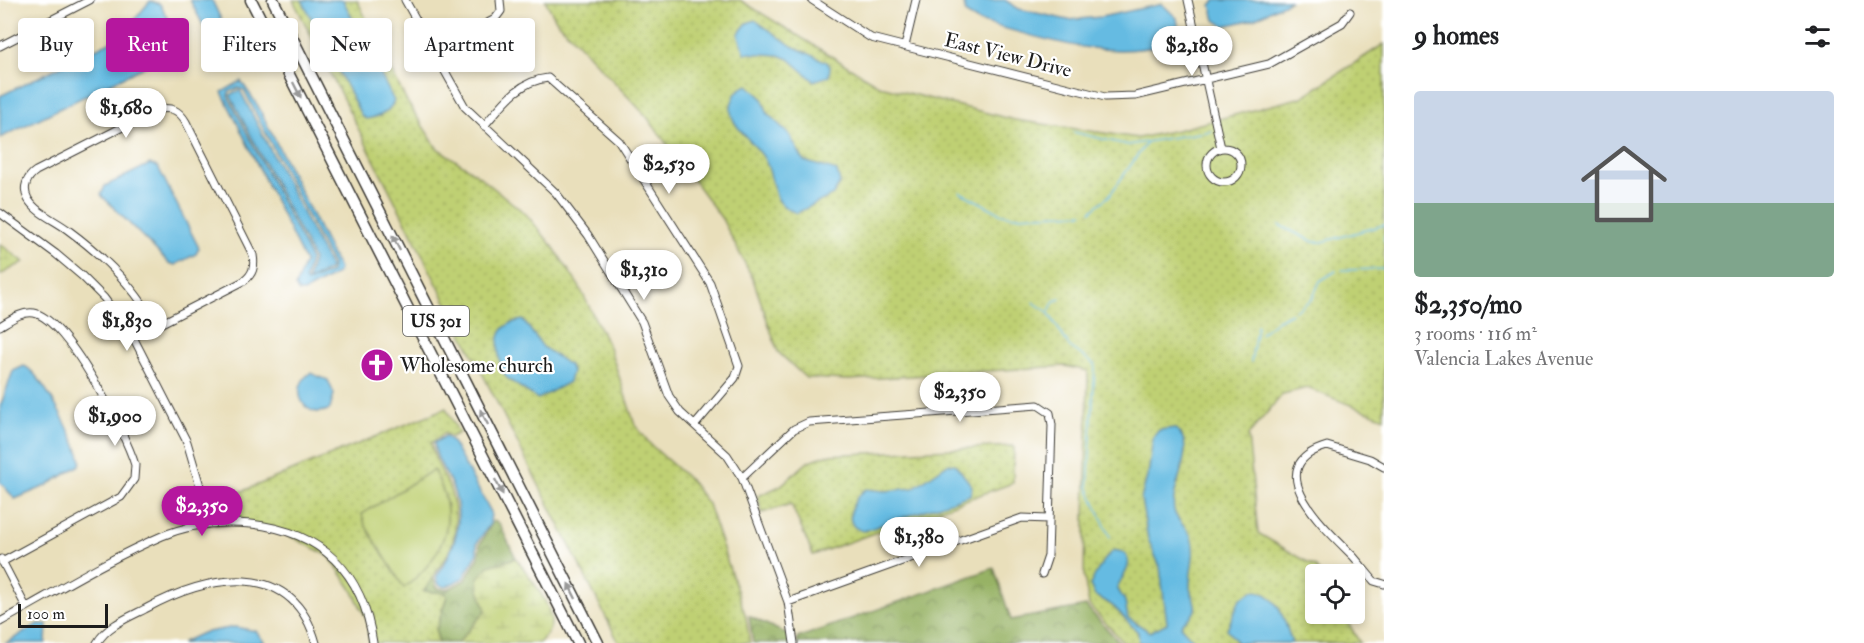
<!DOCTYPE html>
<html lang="en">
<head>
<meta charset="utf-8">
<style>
  body { margin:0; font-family:"IM FELL Double Pica",serif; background:#f6f6f6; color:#202124; height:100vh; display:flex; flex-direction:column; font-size:22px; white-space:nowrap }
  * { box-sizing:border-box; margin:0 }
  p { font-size:20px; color:#757577 }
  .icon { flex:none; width:33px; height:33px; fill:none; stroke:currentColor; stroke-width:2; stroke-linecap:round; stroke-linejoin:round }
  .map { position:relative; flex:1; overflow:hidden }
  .sheet { display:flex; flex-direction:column; background:#fff; width:480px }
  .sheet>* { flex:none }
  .banner { position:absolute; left:18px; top:18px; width:570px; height:54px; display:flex; gap:12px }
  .fabs { position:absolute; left:1305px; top:564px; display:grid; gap:12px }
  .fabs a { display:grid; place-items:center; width:60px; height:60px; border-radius:6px; background:#fff; box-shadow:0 3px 9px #0003; font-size:30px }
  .scale { position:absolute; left:18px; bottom:15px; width:90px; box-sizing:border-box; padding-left:6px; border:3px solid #1c1c1c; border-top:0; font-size:16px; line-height:21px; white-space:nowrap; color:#1c1c1c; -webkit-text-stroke:4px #fff; paint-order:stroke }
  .price { position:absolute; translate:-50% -51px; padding:0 14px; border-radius:21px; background:#fff; color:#222; font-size:20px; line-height:39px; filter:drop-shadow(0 2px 3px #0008) }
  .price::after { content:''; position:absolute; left:50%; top:36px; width:18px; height:14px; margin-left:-9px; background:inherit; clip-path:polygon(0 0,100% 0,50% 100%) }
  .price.selected { background:#b5179e; color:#fff }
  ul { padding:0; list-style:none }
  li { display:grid; align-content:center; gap:12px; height:318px; padding:0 30px }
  li span { display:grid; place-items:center; height:186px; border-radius:6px; color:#555 }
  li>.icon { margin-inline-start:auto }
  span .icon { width:108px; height:108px; fill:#fffc; stroke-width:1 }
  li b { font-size:26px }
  h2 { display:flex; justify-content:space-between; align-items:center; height:72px; padding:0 30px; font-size:26px }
  .chip { padding:0 21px; border-radius:6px; background:#fff; box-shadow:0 3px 9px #0003; font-size:21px; line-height:54px }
  .chip.selected { background:#b5179e; color:#fff }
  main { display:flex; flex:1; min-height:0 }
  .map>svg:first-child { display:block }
  .green { fill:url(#green-dots); stroke:#6e7648; stroke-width:1.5 }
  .forest { fill:url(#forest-crowns); stroke:#5a6740; stroke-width:1.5 }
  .wetland { fill:url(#wetland-marsh); stroke:#6e7648; stroke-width:1.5 }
  .pitch { fill:#bfd073; stroke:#6e7648; stroke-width:1.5 }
  .water { fill:#65bbe2; stroke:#406c7f; stroke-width:1.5; fill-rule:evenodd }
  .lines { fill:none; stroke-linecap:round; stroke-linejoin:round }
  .stream { stroke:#65bbe2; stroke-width:1.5 }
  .street-casing { stroke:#3b3934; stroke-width:9 }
  .primary-casing { stroke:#3b3934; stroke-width:13 }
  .street { stroke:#fff; stroke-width:7 }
  .primary { stroke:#fff; stroke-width:10 }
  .oneway { fill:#999 }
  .labels { text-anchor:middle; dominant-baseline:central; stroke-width:4.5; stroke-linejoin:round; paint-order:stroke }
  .shield { fill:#fff; stroke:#606060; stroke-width:1.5 }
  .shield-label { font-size:18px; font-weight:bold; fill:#1c1c1c }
  .street-label { font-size:20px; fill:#1c1c1c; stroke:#fff }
  .poi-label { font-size:20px; fill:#1c1c1c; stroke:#fff; text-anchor:start }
</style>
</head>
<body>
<main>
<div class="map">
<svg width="1384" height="643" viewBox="0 0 1384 643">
  <defs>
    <pattern id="green-dots" width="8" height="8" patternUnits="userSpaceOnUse" patternTransform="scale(1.5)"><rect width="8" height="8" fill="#bfd073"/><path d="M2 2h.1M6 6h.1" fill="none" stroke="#a4b263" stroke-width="1.8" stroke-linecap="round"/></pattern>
    <pattern id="forest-crowns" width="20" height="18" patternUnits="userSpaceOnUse" patternTransform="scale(1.5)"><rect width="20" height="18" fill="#97b265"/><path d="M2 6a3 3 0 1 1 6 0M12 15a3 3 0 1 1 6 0" fill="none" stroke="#7a9052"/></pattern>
    <pattern id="wetland-marsh" width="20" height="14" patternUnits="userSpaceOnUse" patternTransform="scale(1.5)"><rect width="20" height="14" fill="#bfd073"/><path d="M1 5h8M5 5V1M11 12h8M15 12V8" fill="none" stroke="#a4b263"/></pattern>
  </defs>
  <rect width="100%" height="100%" fill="#fff"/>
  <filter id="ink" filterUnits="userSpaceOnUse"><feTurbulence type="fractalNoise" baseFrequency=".0167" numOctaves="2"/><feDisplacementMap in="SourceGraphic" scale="12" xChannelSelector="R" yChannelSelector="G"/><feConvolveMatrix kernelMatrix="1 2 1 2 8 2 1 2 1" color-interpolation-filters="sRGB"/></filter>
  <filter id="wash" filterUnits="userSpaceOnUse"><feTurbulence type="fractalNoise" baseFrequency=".008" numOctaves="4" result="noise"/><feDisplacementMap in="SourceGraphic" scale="24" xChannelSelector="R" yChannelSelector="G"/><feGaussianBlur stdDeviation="1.35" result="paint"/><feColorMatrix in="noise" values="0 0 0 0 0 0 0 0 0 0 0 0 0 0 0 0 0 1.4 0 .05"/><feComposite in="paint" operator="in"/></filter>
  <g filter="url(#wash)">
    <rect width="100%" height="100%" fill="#e9dfbb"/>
    <!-- green -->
    <path class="green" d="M293 0H357L406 100 437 148 475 173 526 214 554 248 579 286 610 349 635 425 651 445 691 481 708 504 746 617 750 643H619Z
      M545 0H740L880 86 1015 120 1138 138 1177 130 1302 97 1384 44V418L1307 388 1283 394 1248 435 1258 533 1316 567 1320 574H1316V614H1343L1360 643H1124L1089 605 1084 576 1088 371 1065 366 849 380 806 378 778 352 753 279 722 219 647 117 556 20Z
      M446 408 459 433 451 437 444 433 431 443C433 459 443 472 449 487 458 509 459 538 445 559 438 570 430 579 425 591L446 593 447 596 436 631 439 643H369L368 622 351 588 329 556 282 532 239 523 215 525 212 501 228 497Z
      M1014 446 1013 483 813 555 791 504 762 513 758 496 780 486 809 461 827 455Z"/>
    <!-- forest -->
    <path class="forest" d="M493 521 499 523 516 558 489 566 479 590 487 610 458 643H439L436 631 447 596 446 593 424 591 445 559 433 577 437 588 447 590 465 580 479 557 480 544Z
      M994 568 1011 620 1086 606 1120 643H797V638Z
      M749 616 791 636V643H753Z"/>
    <!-- wetland -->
    <path class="wetland" d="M0 244 24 262 0 275Z
      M516 558C526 572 553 605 551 623 551 631 544 638 539 643H458L486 610 479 590 478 578 489 566Z"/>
    <!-- pitch -->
    <path class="pitch" d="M433 470C462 517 444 557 404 588L365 525 362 514Z"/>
    <!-- water -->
    <path class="water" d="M190 0H212L233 45V54L224 58 219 56Z
      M302 0H343L394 101C389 113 379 117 366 119L361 115Z
      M963 0H1005L1019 9 1068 20 1101 17 1162 4 1177 18 1179 32 1171 43C1106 62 1041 38 978 21L966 14Z
      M1216 0H1291L1254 19 1224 26 1215 20 1211 5Z
      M150 1 160 4 186 54 181 61 160 59 0 138V96L120 37Z
      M755 20 792 46 827 62 830 67 829 76 814 81 789 59 779 55 745 53 738 34 747 23Z
      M241 81 258 106 339 269 337 274 304 292H299L295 287 305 262 222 92ZM238 88 244 90 332 265 331 272 307 282 305 279 310 260 308 253 228 96 229 92Z
      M748 85 762 98 768 114 789 134 804 161 837 171 840 183 833 195 797 213C769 205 776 181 765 160 755 140 720 123 734 97 737 90 742 87 748 85Z
      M240 90 330 267 329 270 311 279 308 280V277L313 260 310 252 230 95Z
      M150 164 158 167 199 248 196 254 175 265 169 263 101 195 105 186Z
      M523 320 543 347 569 365 572 371 569 382 538 399C536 398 509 380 507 378 502 373 500 363 499 356 496 336 500 323 523 320Z
      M24 366C40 371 79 444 81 461L80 465 46 486 15 499 0 482V407L13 371Z
      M310 373 328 380 334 394 330 409C306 422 287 390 310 373Z
      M1174 428C1201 444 1169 487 1174 510 1176 521 1187 527 1191 537 1197 553 1189 572 1190 588 1191 595 1197 603 1195 610 1193 617 1187 619 1182 623L1181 627 1196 643H1139L1138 632C1120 616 1119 606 1095 596L1090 585C1096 572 1103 559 1114 550L1123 552C1136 565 1122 575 1117 588L1125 601 1128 618 1150 632 1167 623 1160 567 1148 539 1141 499 1149 469 1153 437 1159 430Z
      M445 436 451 440 491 512 490 524 477 543V555L463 578 446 587 439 585 436 577C456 549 465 519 452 486 446 472 435 459 434 443Z
      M948 464H955L972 486 970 495 864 531C840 527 852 498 866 489L885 491 913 488Z
      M1253 591C1278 591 1285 622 1292 643H1237L1227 629 1240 599Z
      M38 624H47L46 643H6Z
      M235 627 256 631 265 643H181L202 633Z"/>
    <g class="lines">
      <!-- stream -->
      <path class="stream" d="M1073 132 1128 145 1211 131
        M960 192 1002 214 1015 216 1083 213
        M1091 211 1109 196 1147 142
        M1279 225 1314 242H1322L1384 225
        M1384 235V241
        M1342 270 1384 269
        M1033 302 1048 312 1069 346 1095 365 1088 487 1110 537
        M1049 311 1054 301 1060 299
        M1295 311 1312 299 1320 281 1336 271
        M1260 334 1276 321 1291 313
        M1251 362 1257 326"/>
    </g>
  </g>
  <g filter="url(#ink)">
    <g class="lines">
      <defs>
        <path id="street" d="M405 0 465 107 556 193 588 235 642 322 669 396 680 412 727 455 742 478 788 602 794 643
          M812 0 871 38 1105 97 1135 96 1269 64 1342 23 1350 12
          M1188 0 1221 148
          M0 46 90 0
          M905 46 916 0
          M433 52 495 19 501 11 500 0
          M484 126C502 105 518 81 548 78L619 141 710 283 739 366 735 378 695 425
          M1207 165a17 17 0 1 1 34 0a17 17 0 1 1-34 0Z
          M0 213 56 254 82 276 104 298 133 337 187 442 200 486 206 524
          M0 326C10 320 22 311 34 313 67 319 126 434 135 465L134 479 121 497 2 562
          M133 337 156 326C136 288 102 255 68 230 55 220 36 213 28 199 22 188 27 177 36 171L158 109C172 107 179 110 186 122L253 255C255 267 253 274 244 281L156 326
          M1384 467 1370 459 1327 446C1256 467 1327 530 1353 556 1360 564 1367 573 1374 581L1384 584
          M742 478 794 429 809 422 1038 405 1050 413 1052 425 1048 556 1042 574
          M1 559 26 607
          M788 602 1022 518 1048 519
          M0 622C53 593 106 560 162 536 190 524 221 521 251 524 322 532 363 572 373 643
          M97 643C107 626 127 618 145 609 206 576 292 556 316 643"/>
        <path id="primary" d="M251 0 578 643
          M273 0 598 643"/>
      </defs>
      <!-- street casing -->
      <use href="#street" class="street-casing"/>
      <!-- primary casing -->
      <use href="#primary" class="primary-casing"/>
      <!-- street -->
      <use href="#street" class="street"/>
      <!-- primary -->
      <use href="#primary" class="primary"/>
    </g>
    <!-- one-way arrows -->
    <defs><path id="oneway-solid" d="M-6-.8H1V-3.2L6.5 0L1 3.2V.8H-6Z" transform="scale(1.5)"/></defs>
    <g class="oneway">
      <use href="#oneway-solid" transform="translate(297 90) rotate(63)"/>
      <use href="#oneway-solid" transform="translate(396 243) rotate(-117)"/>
      <use href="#oneway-solid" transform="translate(484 417) rotate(-117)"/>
      <use href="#oneway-solid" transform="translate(499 487) rotate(63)"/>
      <use href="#oneway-solid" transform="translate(572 591) rotate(-117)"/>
    </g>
  </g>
  <!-- icons -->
  <defs>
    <symbol id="church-disc" viewBox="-11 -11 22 22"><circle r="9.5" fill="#b5179e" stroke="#fff"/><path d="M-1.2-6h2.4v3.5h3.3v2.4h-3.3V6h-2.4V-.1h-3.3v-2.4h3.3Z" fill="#fff"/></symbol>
  </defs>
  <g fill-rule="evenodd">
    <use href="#church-disc" x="358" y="346" width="38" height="38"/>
  </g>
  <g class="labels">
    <!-- shield labels -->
    <rect class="shield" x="403" y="306" width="66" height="30" rx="4.5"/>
    <g class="shield-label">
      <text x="436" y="321">US 301</text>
    </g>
    <!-- street labels -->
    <g class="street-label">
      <text transform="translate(1008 55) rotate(14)">East View Drive</text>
    </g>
    <!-- poi labels -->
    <g class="poi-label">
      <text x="400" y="365">Wholesome church</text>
    </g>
  </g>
</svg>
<div class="fabs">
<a><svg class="icon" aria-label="locate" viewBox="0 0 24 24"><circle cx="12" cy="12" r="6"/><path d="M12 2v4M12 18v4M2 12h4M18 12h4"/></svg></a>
</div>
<div class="scale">100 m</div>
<b class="price" style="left:1192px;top:77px">$2,180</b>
<b class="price" style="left:126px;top:139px">$1,680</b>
<b class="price" style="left:669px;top:195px">$2,530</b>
<b class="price" style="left:644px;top:301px">$1,310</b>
<b class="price" style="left:127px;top:352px">$1,830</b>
<b class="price" style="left:960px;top:423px">$2,350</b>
<b class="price" style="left:115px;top:447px">$1,900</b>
<b class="price selected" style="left:202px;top:537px">$2,350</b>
<b class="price" style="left:919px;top:568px">$1,380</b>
<div class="banner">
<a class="chip">Buy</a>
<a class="chip selected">Rent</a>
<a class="chip">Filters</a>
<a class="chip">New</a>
<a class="chip">Apartment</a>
</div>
</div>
<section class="sheet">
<h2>9 homes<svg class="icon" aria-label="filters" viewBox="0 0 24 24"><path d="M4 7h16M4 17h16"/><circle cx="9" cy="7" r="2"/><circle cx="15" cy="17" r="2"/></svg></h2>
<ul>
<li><span style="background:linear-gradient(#c9d6e8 60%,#7fa58c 0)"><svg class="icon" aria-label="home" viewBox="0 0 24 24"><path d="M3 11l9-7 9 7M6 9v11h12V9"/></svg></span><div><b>$2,350/mo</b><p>3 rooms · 116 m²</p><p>Valencia Lakes Avenue</p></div></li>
</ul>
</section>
</main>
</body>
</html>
